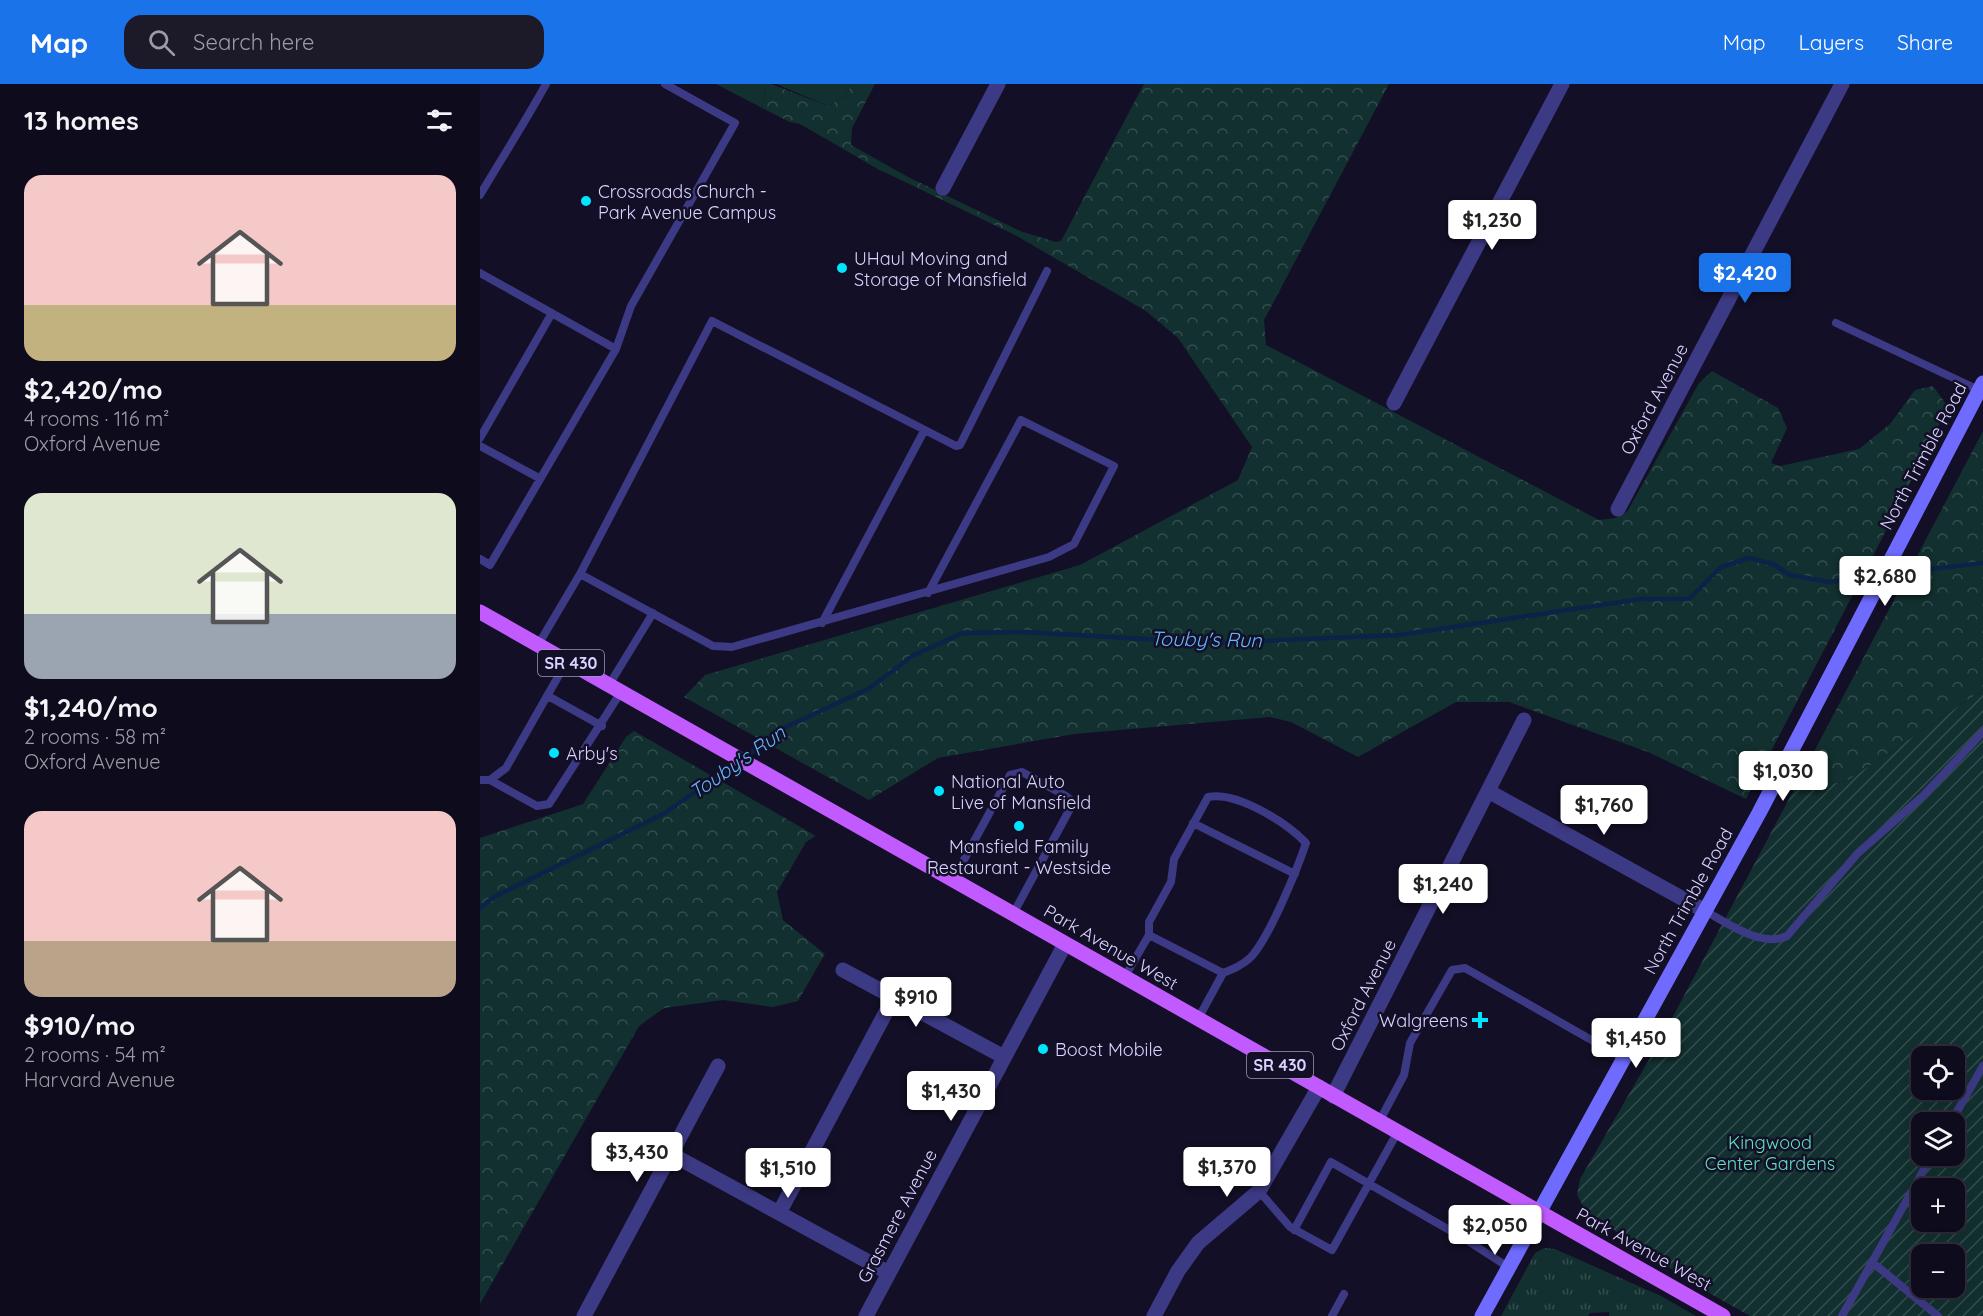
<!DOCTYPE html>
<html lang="en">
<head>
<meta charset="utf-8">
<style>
  body { margin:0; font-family:Quicksand,sans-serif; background:#1c1929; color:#f1f3f6; height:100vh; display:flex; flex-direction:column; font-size:22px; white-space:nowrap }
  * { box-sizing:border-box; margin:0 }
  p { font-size:20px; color:#9b9ba3 }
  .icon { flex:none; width:33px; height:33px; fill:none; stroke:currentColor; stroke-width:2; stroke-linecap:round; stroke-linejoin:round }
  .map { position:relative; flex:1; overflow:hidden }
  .panel { display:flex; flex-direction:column; background:#0e0b1c; width:480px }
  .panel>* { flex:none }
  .buttons { position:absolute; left:1431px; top:962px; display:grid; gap:12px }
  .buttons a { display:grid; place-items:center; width:54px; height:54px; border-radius:12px; background:#0e0b1c; box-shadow:0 6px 24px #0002,0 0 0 2px #2e2b3b; font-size:30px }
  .price { position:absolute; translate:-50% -51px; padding:0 14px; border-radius:6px; background:#fff; color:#222; font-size:20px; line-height:39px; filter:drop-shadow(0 2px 3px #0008) }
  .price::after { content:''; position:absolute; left:50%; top:36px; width:18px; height:14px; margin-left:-9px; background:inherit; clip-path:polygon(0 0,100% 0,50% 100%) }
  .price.selected { background:#1a73e8; color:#fff }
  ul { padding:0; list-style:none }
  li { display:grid; align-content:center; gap:12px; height:318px; padding:0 24px }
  li span { display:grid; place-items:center; height:186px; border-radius:18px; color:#555 }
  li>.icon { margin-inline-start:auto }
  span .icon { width:108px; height:108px; fill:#fffc; stroke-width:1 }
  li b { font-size:26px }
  h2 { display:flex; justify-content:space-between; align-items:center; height:72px; padding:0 24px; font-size:26px }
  header { display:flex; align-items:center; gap:36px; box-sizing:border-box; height:84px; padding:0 30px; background:#1a73e8; color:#fff }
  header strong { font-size:28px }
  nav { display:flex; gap:33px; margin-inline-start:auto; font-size:21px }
  .search { width:420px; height:54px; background:#1c1929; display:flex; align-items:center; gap:15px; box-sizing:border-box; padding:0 21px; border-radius:18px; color:#9b9ba3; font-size:22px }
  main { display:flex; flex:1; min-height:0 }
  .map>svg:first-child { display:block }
  .grass { fill:url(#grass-tufts) }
  .forest { fill:url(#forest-crowns) }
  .garden { fill:url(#garden-furrows); fill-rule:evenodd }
  .pitch { fill:#12302f }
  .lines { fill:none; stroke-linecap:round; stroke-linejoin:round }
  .stream { stroke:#0c2248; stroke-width:4.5 }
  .service { stroke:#3d3a85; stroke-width:8 }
  .minor { stroke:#3d3a85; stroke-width:15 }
  .secondary { stroke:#6f6bff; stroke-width:15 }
  .primary { stroke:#c25bff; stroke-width:15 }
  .poi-dot { fill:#00e5ff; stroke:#130f26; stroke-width:2 }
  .labels { text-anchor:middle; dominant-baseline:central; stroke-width:5; stroke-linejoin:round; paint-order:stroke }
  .shield { fill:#130f26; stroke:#9e99be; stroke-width:1.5 }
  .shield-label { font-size:16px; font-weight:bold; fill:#d9d4ff }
  .poi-label { font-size:18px; fill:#d9d4ff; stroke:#130f26; text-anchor:start }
  .street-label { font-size:18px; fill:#d9d4ff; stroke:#130f26 }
  .park-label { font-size:18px; fill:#5fe0c0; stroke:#130f26 }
  .water-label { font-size:20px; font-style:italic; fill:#62b6ff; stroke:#130f26 }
</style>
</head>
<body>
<header>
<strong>Map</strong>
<div class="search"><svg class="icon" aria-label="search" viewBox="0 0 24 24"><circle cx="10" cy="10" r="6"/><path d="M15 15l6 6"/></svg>Search here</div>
<nav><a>Map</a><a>Layers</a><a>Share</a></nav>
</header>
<main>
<section class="panel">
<h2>13 homes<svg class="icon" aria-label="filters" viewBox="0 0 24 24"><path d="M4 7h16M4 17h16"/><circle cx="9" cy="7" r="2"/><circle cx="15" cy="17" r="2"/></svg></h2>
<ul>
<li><span style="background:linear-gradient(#f6c9c9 70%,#c2b280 0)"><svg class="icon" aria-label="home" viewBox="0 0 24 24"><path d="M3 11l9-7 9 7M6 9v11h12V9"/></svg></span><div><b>$2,420/mo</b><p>4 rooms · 116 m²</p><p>Oxford Avenue</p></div></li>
<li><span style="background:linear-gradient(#dfe7d0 65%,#9aa5b1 0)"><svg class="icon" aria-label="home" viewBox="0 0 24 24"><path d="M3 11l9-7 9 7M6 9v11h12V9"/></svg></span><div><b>$1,240/mo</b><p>2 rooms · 58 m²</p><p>Oxford Avenue</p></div></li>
<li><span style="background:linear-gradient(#f6c9c9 70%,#b9a48a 0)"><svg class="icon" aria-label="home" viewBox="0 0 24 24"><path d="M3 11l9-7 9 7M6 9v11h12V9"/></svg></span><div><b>$910/mo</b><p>2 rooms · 54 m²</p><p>Harvard Avenue</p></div></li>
</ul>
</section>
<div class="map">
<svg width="1503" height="1232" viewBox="0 0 1503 1232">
  <defs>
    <pattern id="grass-tufts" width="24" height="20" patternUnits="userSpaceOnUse" patternTransform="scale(1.5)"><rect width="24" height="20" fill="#12302f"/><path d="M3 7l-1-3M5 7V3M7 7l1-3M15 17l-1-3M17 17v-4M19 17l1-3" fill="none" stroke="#344d4e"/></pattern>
    <pattern id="forest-crowns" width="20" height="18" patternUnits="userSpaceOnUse" patternTransform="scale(1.5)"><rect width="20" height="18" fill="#12302f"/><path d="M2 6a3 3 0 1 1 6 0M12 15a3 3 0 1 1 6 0" fill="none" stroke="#344d4e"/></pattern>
    <pattern id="garden-furrows" width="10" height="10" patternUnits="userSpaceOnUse" patternTransform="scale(1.5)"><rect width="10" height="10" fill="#12302f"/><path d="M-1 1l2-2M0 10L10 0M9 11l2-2" fill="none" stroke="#344d4e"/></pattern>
  </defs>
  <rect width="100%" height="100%" fill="#130f26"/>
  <!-- grass -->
  <path class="grass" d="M1064 1164 1075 1165 1181 1212 1216 1232H1129V1228L1110 1229 1108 1232H1021L1055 1169Z"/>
  <!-- forest -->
  <path class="forest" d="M291 0 348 22 365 12 372 0H395L372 44 371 61 428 93 540 147 576 158 581 157 664 0H909L784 236 786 261 1119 436 1136 434 1147 428 1219 299 1232 287 1298 324 1307 344 1291 379 1300 382 1379 365 1410 340 1435 306 1453 302 1468 323 1390 478 1266 715 1168 668 1029 618H976L878 673 811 638 790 633 594 650 458 674 389 716 204 613 225 591 600 481 758 396 772 363 698 254 666 227 535 151 396 84 320 40 310 38 282 24 286 4Z
    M1503 347V606L1367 697 1331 703 1318 698Z
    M154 647 336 752 326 758 297 808 303 836 345 870 318 917 293 923 243 916 184 924 159 942 0 1220V754L103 720 146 653Z"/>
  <!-- garden -->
  <path class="garden" d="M1503 606V1232H1270L1215 1201 1106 1127 1097 1111 1100 1095 1182 953 1318 698 1331 703 1367 697ZM1442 972H1474V1005H1442ZM1442 1038H1474V1071H1442ZM1442 1104H1474V1137H1442ZM1442 1170H1474V1203H1442Z"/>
  <!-- pitch -->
  <path class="pitch" d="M236 0H291L286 4 282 24Z
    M296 0H372L365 12 348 22Z"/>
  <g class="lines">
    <!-- stream -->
    <path class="stream" d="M1408 490 1503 479
      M265 673 306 643 388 605 434 571 483 549 544 548 735 559 919 551 1161 515H1209L1241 483 1269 474 1293 480 1310 491 1349 498 1400 491
      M0 824 14 813 185 729 258 678"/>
    <!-- service -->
    <path class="service" d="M0 111C22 74 45 38 66 0
      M0 189 136 265
      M1356 239 1499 306
      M0 354 72 229
      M0 362 59 394
      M0 475 10 481 136 265 151 222 255 39 185 0
      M100 490 233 562 252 563 569 473 594 460 634 382 541 336 448 509
      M342 539 444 347
      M58 561 100 490 232 237 476 362 480 361 567 187
      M129 601 173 529
      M68 612 122 642
      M0 696H10L26 684 87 577
      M10 696 57 722 69 720 141 608
      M713 739 815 790
      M473 796 530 691 542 688 586 712 591 716V723L533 830
      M1225 827C1248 839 1281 864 1307 852L1378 769 1443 712 1503 648
      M669 851 743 889
      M644 894 669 851V838L691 798 694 775 728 713C757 707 807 739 826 759 817 786 789 854 771 873 763 881 753 885 743 889L718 935
      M899 1038 924 991 930 959 972 886 985 884 1143 974
      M1471 1038 1503 982
      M779 1107 810 1143 852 1166 917 1049
      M814 1146 851 1078 985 1155 1028 1183
      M1392 1178 1458 1232
      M852 1232 864 1210
      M1362 1232 1452 1071"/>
    <!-- minor -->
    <path class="minor" d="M463 104 518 0
      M914 319 1082 0
      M1138 425 1362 0
      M1008 707 1225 827
      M363 886 524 973
      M853 1012 1044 636
      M191 1070 409 1189
      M299 1129 414 913
      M104 1232 238 982
      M386 1232 585 860
      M674 1232 698 1187 718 1159 779 1107 839 1003"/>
    <!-- secondary -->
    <path class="secondary" d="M1002 1232 1279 729 1503 299"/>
    <!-- primary -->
    <path class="primary" d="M0 528 1243 1232"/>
  </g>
  <!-- markers -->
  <g class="poi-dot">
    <circle cx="106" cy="117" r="6"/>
    <circle cx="362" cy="184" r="6"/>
    <circle cx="74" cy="669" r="6"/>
    <circle cx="459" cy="707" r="6"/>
    <circle cx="539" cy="742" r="6"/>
    <path d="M997 927h6v6h6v6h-6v6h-6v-6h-6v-6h6z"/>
    <circle cx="563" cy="965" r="6"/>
  </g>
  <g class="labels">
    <!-- shield labels -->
    <g class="shield">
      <rect x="58" y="566" width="66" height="26" rx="4.5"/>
      <rect x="767" y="968" width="66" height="26" rx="4.5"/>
    </g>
    <g class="shield-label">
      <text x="91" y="579">SR 430</text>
      <text x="800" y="981">SR 430</text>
    </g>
    <!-- poi labels -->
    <g class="poi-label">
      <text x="118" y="107">Crossroads Church -<tspan x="118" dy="21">Park Avenue Campus</tspan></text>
      <text x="374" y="174">UHaul Moving and<tspan x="374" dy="21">Storage of Mansfield</tspan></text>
      <text x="86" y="669">Arby's</text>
      <text x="471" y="697">National Auto<tspan x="471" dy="21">Live of Mansfield</tspan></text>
      <text x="539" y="762" text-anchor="middle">Mansfield Family<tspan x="539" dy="21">Restaurant - Westside</tspan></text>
      <text x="988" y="936" text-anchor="end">Walgreens</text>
      <text x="575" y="965">Boost Mobile</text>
    </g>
    <!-- street labels -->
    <g class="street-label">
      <text transform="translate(1174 315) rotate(-62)">Oxford Avenue</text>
      <text transform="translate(1443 372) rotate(-62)">North Trimble Road</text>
      <text transform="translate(1208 817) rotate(-61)">North Trimble Road</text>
      <text transform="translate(631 863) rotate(30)">Park Avenue West</text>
      <text transform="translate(883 911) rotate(-63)">Oxford Avenue</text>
      <text transform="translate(417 1132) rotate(-62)">Grasmere Avenue</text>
      <text transform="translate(1164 1165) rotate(29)">Park Avenue West</text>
    </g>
    <!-- park labels -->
    <g class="park-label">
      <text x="1290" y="1058">Kingwood<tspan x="1290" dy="21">Center Gardens</tspan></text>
    </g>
    <!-- water labels -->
    <g class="water-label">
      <text transform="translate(726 555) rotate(1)">Touby's Run</text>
      <text transform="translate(257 678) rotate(-35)">Touby's Run</text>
    </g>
  </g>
</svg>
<div class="buttons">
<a><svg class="icon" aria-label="locate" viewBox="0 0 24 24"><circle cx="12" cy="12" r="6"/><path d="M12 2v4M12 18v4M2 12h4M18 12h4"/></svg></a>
<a><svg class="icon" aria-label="layers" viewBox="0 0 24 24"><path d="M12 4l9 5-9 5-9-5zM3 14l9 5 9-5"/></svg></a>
<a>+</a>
<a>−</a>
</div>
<b class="price" style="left:1012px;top:167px">$1,230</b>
<b class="price selected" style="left:1265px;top:220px">$2,420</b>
<b class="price" style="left:1405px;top:523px">$2,680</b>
<b class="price" style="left:1303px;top:718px">$1,030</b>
<b class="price" style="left:1124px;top:752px">$1,760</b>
<b class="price" style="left:963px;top:831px">$1,240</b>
<b class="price" style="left:436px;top:944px">$910</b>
<b class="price" style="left:1156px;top:985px">$1,450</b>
<b class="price" style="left:471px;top:1038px">$1,430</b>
<b class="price" style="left:157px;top:1099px">$3,430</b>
<b class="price" style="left:747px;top:1114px">$1,370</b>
<b class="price" style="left:308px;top:1115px">$1,510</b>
<b class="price" style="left:1015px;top:1172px">$2,050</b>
</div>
</main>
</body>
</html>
